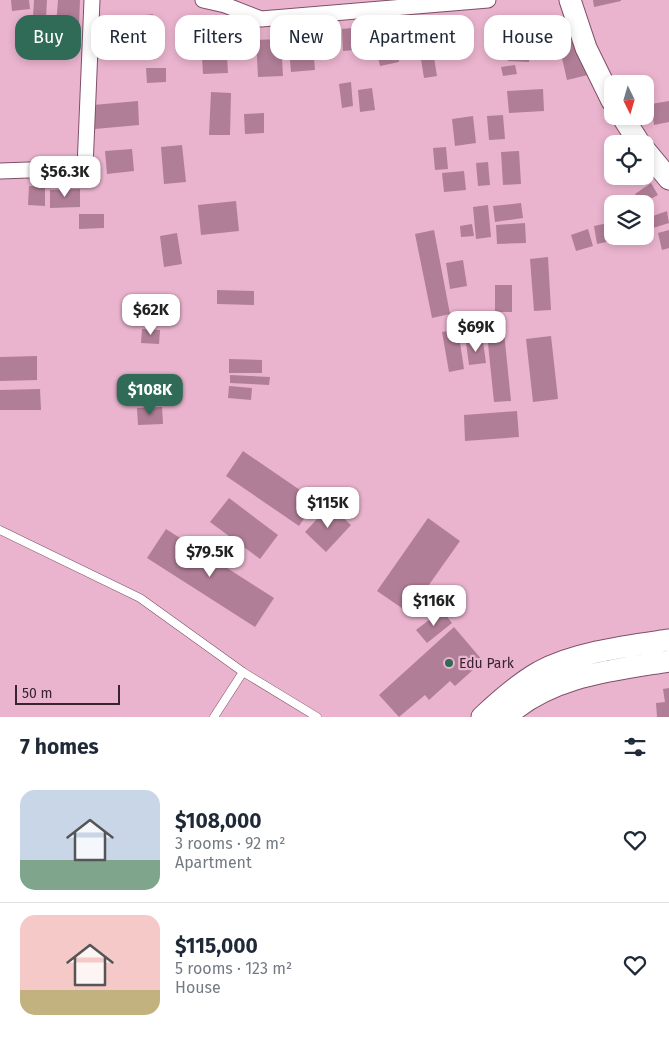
<!DOCTYPE html>
<html lang="en">
<head>
<meta charset="utf-8">
<style>
  body { margin:0; font-family:"Fira Sans",sans-serif; background:#f6f6f7; color:#1f2937; height:100vh; display:flex; flex-direction:column; font-size:19px; white-space:nowrap }
  * { box-sizing:border-box; margin:0 }
  p { font-size:16px; color:#747a83 }
  .icon { flex:none; width:28px; height:28px; fill:none; stroke:currentColor; stroke-width:2; stroke-linecap:round; stroke-linejoin:round }
  .map { position:relative; height:717px; overflow:hidden }
  .sheet { display:flex; flex-direction:column; background:#fff; flex:1 }
  .sheet>* { flex:none }
  .banner { position:absolute; left:15px; top:15px; width:640px; height:45px; display:flex; gap:10px }
  .needle { width:32px; rotate:175deg }
  .controls { position:absolute; left:604px; top:75px; display:grid; gap:10px }
  .controls a { display:grid; place-items:center; width:50px; height:50px; border-radius:10px; background:#fff; box-shadow:0 2px 8px #0003; font-size:25px }
  .scale { position:absolute; left:15px; bottom:12px; width:105px; box-sizing:border-box; padding-left:5px; border:2px solid #38242e; border-top:0; font-size:14px; line-height:18px; white-space:nowrap; color:#38242e; -webkit-text-stroke:4px #eab4ce; paint-order:stroke }
  .price { position:absolute; translate:-50% -42px; padding:0 11px; border-radius:10px; background:#fff; color:#222; font-size:16px; line-height:32px; filter:drop-shadow(0 1px 2px #0008) }
  .price::after { content:''; position:absolute; left:50%; top:30px; width:15px; height:11px; margin-left:-8px; background:inherit; clip-path:polygon(0 0,100% 0,50% 100%) }
  .price.active { background:#2f6b57; color:#fff }
  ul { padding:0; list-style:none }
  li { display:flex; align-items:center; gap:15px; height:125px; padding:0 20px }
  li+li { border-top:1px solid #e0e1e3 }
  li span { display:grid; place-items:center; flex:none; width:140px; height:100px; border-radius:15px; color:#555 }
  li>.icon { margin-inline-start:auto }
  span .icon { width:60px; height:60px; fill:#fffc; stroke-width:1 }
  li b { font-size:21px }
  h2 { display:flex; justify-content:space-between; align-items:center; height:60px; padding:0 20px; font-size:21px }
  .chip { padding:0 18px; border-radius:15px; background:#fff; box-shadow:0 2px 8px #0003; font-size:18px; line-height:45px }
  .chip.active { background:#2f6b57; color:#fff }
  .map>svg:first-child { display:block }
  .building { fill:#b17e97 }
  .lines { fill:none; stroke-linecap:round; stroke-linejoin:round }
  .lane-casing { stroke:#7e5068; stroke-width:9 }
  .street-casing { stroke:#7e5068; stroke-width:17 }
  .secondary-casing { stroke:#7e5068; stroke-width:23 }
  .lane { stroke:#fff; stroke-width:8 }
  .street { stroke:#fff; stroke-width:15 }
  .secondary { stroke:#fff; stroke-width:21 }
  .poi-dot { fill:#2f6b57; stroke:#eab4ce; stroke-width:2 }
  .labels { text-anchor:middle; dominant-baseline:central; stroke-width:4.5; stroke-linejoin:round; paint-order:stroke }
  .poi-label { font-size:14px; fill:#38242e; stroke:#eab4ce; text-anchor:start }
</style>
</head>
<body>
<div class="map">
<svg width="669" height="717" viewBox="0 0 669 717">
  <rect width="100%" height="100%" fill="#eab4ce"/>
  <!-- building -->
  <path class="building" d="M11 0H29L30 9 12 11Z
    M34 0H47L46 18 33 17Z
    M58 0H80L79 26 56 25Z
    M593 0H621V1L594 7Z
    M153 14 155 45 139 46 138 16Z
    M391 19 399 62 380 66 371 23Z
    M407 19 408 39H397L395 20Z
    M195 22 198 44 185 46 182 24Z
    M453 22 457 49 443 51 439 24Z
    M544 22 545 40 512 43 511 25Z
    M227 24 228 42 201 43V25Z
    M352 28 354 50 343 51 342 29Z
    M312 34 315 70 291 72 288 36Z
    M281 39 283 76 258 77 256 40Z
    M431 39 437 76 424 78 418 41Z
    M580 40 588 75 567 80 559 45Z
    M508 46 530 47 529 62 508 61Z
    M227 56 228 73 203 74 202 57Z
    M515 65 517 74 503 76 501 67Z
    M146 68H166V82L147 83Z
    M351 82 353 106 342 108 339 84Z
    M372 88 375 110 360 112 358 90Z
    M543 89 544 111 509 113 507 91Z
    M211 92 231 93 230 135H209Z
    M138 101 139 125 95 129 93 105Z
    M669 101V122L654 125 651 104Z
    M264 113V133L245 134 244 114Z
    M503 115 505 139 489 140 487 116Z
    M473 116 476 143 455 146 452 119Z
    M182 145 186 182 164 184 161 147Z
    M446 147 448 169 435 170 433 148Z
    M132 149 134 171 107 174 105 151Z
    M519 151 521 184 503 185 501 152Z
    M488 162 490 185 478 186 476 163Z
    M464 171 466 190 444 192 442 173Z
    M651 183 658 195 641 204 635 194Z
    M29 186 45 187V206L28 205Z
    M80 189V207L50 208V190Z
    M236 201 239 231 201 235 198 205Z
    M521 203 523 218 495 222 493 206Z
    M488 205 491 237 476 239 473 207Z
    M667 211 669 223 653 228 650 217Z
    M79 214H104V228L79 229Z
    M525 223 526 243 497 244 496 225Z
    M608 223 611 241 597 244 594 226Z
    M472 224 474 236 461 237 460 226Z
    M588 229 593 246 576 251 571 235Z
    M434 230 450 314 432 318 415 234Z
    M669 230V248L662 250 658 233Z
    M177 233 182 264 164 267 160 236Z
    M548 257 551 310 534 311 530 259Z
    M463 260 467 286 450 289 446 263Z
    M495 285H512V312H495Z
    M217 290 254 291V305L217 304Z
    M142 329 160 330 159 344 141 343Z
    M458 329 464 369 449 372 442 332Z
    M504 332 511 401 494 402 487 334Z
    M551 336 558 399 533 402 526 339Z
    M483 341 486 363 469 365 466 343Z
    M37 356V380L0 381V357Z
    M229 359 262 360V373H229Z
    M230 375 270 377 269 385 230 383Z
    M229 386 252 388 251 400 228 398Z
    M40 389 41 410H0V390Z
    M162 407 163 424 138 425 137 408Z
    M517 411 519 437 465 441 464 415Z
    M243 451 316 501 299 526 226 476Z
    M229 498 278 535 260 559 210 522Z
    M330 505 351 525 326 552 305 532Z
    M428 518 460 541 409 613 377 591Z
    M166 529 274 598 255 627 147 558Z
    M442 610 452 623 427 643 416 630Z
    M454 627 483 661 455 686 450 681 429 700 425 695 399 717 379 695Z
    M669 688V717H657L656 703 665 702 663 689Z"/>
  <g class="lines">
    <defs>
      <path id="lane" d="M0 530 140 598 243 672 317 717
        M214 717 243 672"/>
      <path id="street" d="M203 0 225 5 261 19 488 0
        M0 171 85 168 92 0"/>
      <path id="secondary" d="M570 0 586 48 612 101
        M622 116 640 144
        M645 150 669 179
        M482 717C500 700 518 684 539 672 576 652 628 646 669 640
        M506 717C549 676 613 670 669 661"/>
    </defs>
    <!-- lane casing -->
    <use href="#lane" class="lane-casing"/>
    <!-- street casing -->
    <use href="#street" class="street-casing"/>
    <!-- secondary casing -->
    <use href="#secondary" class="secondary-casing"/>
    <!-- lane -->
    <use href="#lane" class="lane"/>
    <!-- street -->
    <use href="#street" class="street"/>
    <!-- secondary -->
    <use href="#secondary" class="secondary"/>
  </g>
  <!-- markers -->
  <circle class="poi-dot" cx="449" cy="663" r="5"/>
  <g class="labels">
    <!-- poi labels -->
    <g class="poi-label">
      <text x="459" y="663">Edu Park</text>
    </g>
  </g>
</svg>
<div class="controls">
<a><svg class="needle" viewBox="-14 -14 28 28"><path d="M0-13l5 13h-10z" fill="#e53935"/><path d="M0 13l5-13h-10z" fill="#747a83"/></svg></a>
<a><svg class="icon" aria-label="locate" viewBox="0 0 24 24"><circle cx="12" cy="12" r="6"/><path d="M12 2v4M12 18v4M2 12h4M18 12h4"/></svg></a>
<a><svg class="icon" aria-label="layers" viewBox="0 0 24 24"><path d="M12 4l9 5-9 5-9-5zM3 14l9 5 9-5"/></svg></a>
</div>
<div class="scale">50 m</div>
<b class="price" style="left:65px;top:198px">$56.3K</b>
<b class="price" style="left:151px;top:336px">$62K</b>
<b class="price" style="left:476px;top:353px">$69K</b>
<b class="price active" style="left:150px;top:416px">$108K</b>
<b class="price" style="left:328px;top:529px">$115K</b>
<b class="price" style="left:210px;top:578px">$79.5K</b>
<b class="price" style="left:434px;top:627px">$116K</b>
<div class="banner">
<a class="chip active">Buy</a>
<a class="chip">Rent</a>
<a class="chip">Filters</a>
<a class="chip">New</a>
<a class="chip">Apartment</a>
<a class="chip">House</a>
</div>
</div>
<section class="sheet">
<h2>7 homes<svg class="icon" aria-label="filters" viewBox="0 0 24 24"><path d="M4 7h16M4 17h16"/><circle cx="9" cy="7" r="2"/><circle cx="15" cy="17" r="2"/></svg></h2>
<ul>
<li><span style="background:linear-gradient(#c9d6e8 70%,#7fa58c 0)"><svg class="icon" aria-label="home" viewBox="0 0 24 24"><path d="M3 11l9-7 9 7M6 9v11h12V9"/></svg></span><div><b>$108,000</b><p>3 rooms · 92 m²</p><p>Apartment</p></div><svg class="icon" aria-label="heart" viewBox="0 0 24 24"><path d="M12 20l-8-8c-3-5 5-10 8-4 3-6 11-1 8 4z"/></svg></li>
<li><span style="background:linear-gradient(#f6c9c9 75%,#c2b280 0)"><svg class="icon" aria-label="home" viewBox="0 0 24 24"><path d="M3 11l9-7 9 7M6 9v11h12V9"/></svg></span><div><b>$115,000</b><p>5 rooms · 123 m²</p><p>House</p></div><svg class="icon" aria-label="heart" viewBox="0 0 24 24"><path d="M12 20l-8-8c-3-5 5-10 8-4 3-6 11-1 8 4z"/></svg></li>
</ul>
</section>
</body>
</html>
